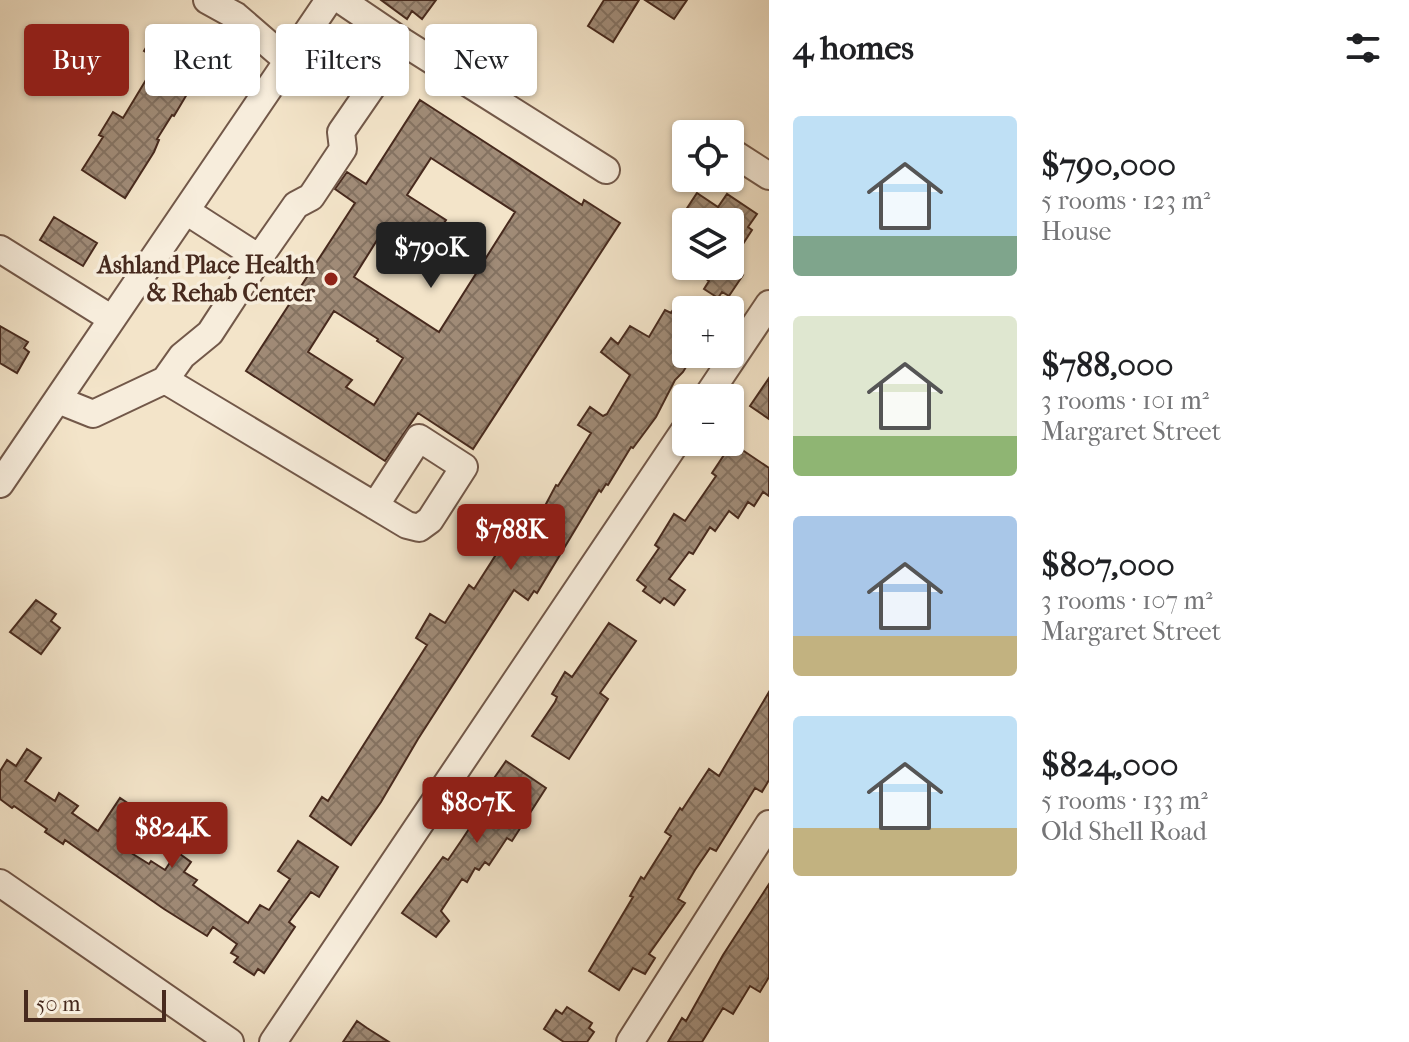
<!DOCTYPE html>
<html lang="en">
<head>
<meta charset="utf-8">
<style>
  body { margin:0; font-family:"IM FELL French Canon",serif; background:#f6f6f6; color:#202124; height:100vh; display:flex; flex-direction:column; font-size:30px; white-space:nowrap }
  * { box-sizing:border-box; margin:0 }
  p { font-size:26px; color:#757577 }
  .icon { flex:none; width:44px; height:44px; fill:none; stroke:currentColor; stroke-width:2; stroke-linecap:round; stroke-linejoin:round }
  .map { position:relative; flex:1; overflow:hidden }
  .drawer { display:flex; flex-direction:column; background:#fff; width:640px }
  .drawer>* { flex:none }
  .top-card { position:absolute; left:24px; top:24px; width:624px; height:72px; display:flex; gap:16px }
  .controls { position:absolute; left:672px; top:120px; display:grid; gap:16px }
  .controls a { display:grid; place-items:center; width:72px; height:72px; border-radius:8px; background:#fff; box-shadow:0 2px 6px #0004; font-size:40px }
  .scale { position:absolute; left:24px; bottom:20px; width:142px; box-sizing:border-box; padding-left:8px; border:4px solid #472a1e; border-top:0; font-size:22px; line-height:28px; white-space:nowrap; color:#472a1e; -webkit-text-stroke:6px #f7eddc; paint-order:stroke }
  .price { position:absolute; translate:-50% -68px; padding:0 18px; border-radius:8px; background:#8f2418; color:#fff; font-size:26px; line-height:52px; filter:drop-shadow(0 2px 4px #0008) }
  .price::after { content:''; position:absolute; left:50%; top:48px; width:24px; height:18px; margin-left:-12px; background:inherit; clip-path:polygon(0 0,100% 0,50% 100%) }
  .price.active { background:#222; color:#fff }
  ul { padding:0; list-style:none }
  li { display:flex; align-items:center; gap:24px; height:200px; padding:0 24px }
  li span { display:grid; place-items:center; flex:none; width:224px; height:160px; border-radius:8px; color:#555 }
  li>.icon { margin-inline-start:auto }
  span .icon { width:96px; height:96px; fill:#fffc; stroke-width:1 }
  li b { font-size:34px }
  h2 { display:flex; justify-content:space-between; align-items:center; height:96px; padding:0 24px; font-size:34px }
  .tag { padding:0 28px; border-radius:8px; background:#fff; box-shadow:0 2px 6px #0004; font-size:28px; line-height:72px }
  .tag.active { background:#8f2418; color:#fff }
  main { display:flex; flex:1; min-height:0 }
  .map>svg:first-child { display:block }
  .building { fill:url(#building-cross-hatch); stroke:#472a1e; stroke-width:2; fill-rule:evenodd }
  .lines { fill:none; stroke-linecap:round; stroke-linejoin:round }
  .minor-casing { stroke:#725849; stroke-width:30 }
  .minor { stroke:#f7eddc; stroke-width:26 }
  .poi-dot { fill:#8f2418; stroke:#f7eddc; stroke-width:3 }
  .labels { text-anchor:middle; dominant-baseline:central; stroke-width:7; stroke-linejoin:round; paint-order:stroke }
  .poi-label { font-size:24px; font-weight:bold; fill:#472a1e; stroke:#f7eddc; text-anchor:end }
</style>
</head>
<body>
<main>
<div class="map">
<svg width="769" height="1042" viewBox="0 0 769 1042">
  <defs>
    <pattern id="building-cross-hatch" width="8" height="8" patternUnits="userSpaceOnUse" patternTransform="scale(2)"><rect width="8" height="8" fill="#a08b77"/><path d="M0 0l8 8M0 8l8-8" fill="none" stroke="#847261"/></pattern>
  </defs>
  <rect width="100%" height="100%" fill="#f3e4c9"/>
  <filter id="stains"><feTurbulence type="fractalNoise" baseFrequency=".0025" numOctaves="4"/><feColorMatrix values="0 0 0 0 .2 0 0 0 0 .09 0 0 0 0 .02 0 0 0 .5 -.17"/></filter>
  <radialGradient id="worn" r=".72"><stop offset=".6" stop-color="#630" stop-opacity="0"/><stop offset="1" stop-color="#630" stop-opacity=".3"/></radialGradient>
  <!-- building -->
  <path class="building" d="M381 0H436L422 19 412 11 407 19Z
    M604 0H639L613 42 588 26Z
    M645 0H687L674 19Z
    M159 26 175 35 170 43 209 67 200 81 196 79 174 116 172 115 157 139 159 140 154 152 125 198 82 170 103 137 99 135 113 112 123 118 158 60 144 51Z
    M420 100 582 205 584 200 620 223 473 449 418 413 385 461 246 371 355 203 335 189 347 172 366 184ZM431 158 515 212 439 332 354 277 379 237 414 260 432 232 436 235 446 220 407 195ZM334 311 378 339 377 341 403 358 374 405 346 387 352 380 308 352Z
    M697 193 718 207 727 194 757 214 748 227 752 230 730 264V222H678Z
    M54 217 97 243 83 266 40 240Z
    M687 266H731L743 275 729 296 722 292 718 298 704 289 709 281Z
    M674 308 686 315V367L683 372 675 380 656 417 633 448 631 447 608 485 606 484 601 492 599 490 537 593 534 591 528 600 514 590 418 739 381 802 351 845 310 816 322 797 328 801 427 645 416 638 430 614 445 623 469 585 474 589 499 550 505 554 529 517 537 521 556 485 558 486 591 433 578 425 590 407 603 416 607 414 630 375 601 352 611 338 618 344 630 326 649 337 665 310 671 313Z
    M0 326 28 342 24 348 29 352 17 373 0 363Z
    M769 378V419L750 406Z
    M732 443 769 468V496L763 492 754 506 748 502 738 518 729 511 715 531 710 527 693 554 689 552 669 579 685 590 674 605 664 598 660 603 643 591 646 587 637 580 659 548 655 545 674 514 685 521 716 476 712 473Z
    M36 600 56 614 51 621 60 628 41 654 10 632Z
    M609 623 636 641 600 693 608 699 569 759 532 736 555 702 557 697 552 694 565 672 572 677Z
    M769 692V780L762 792 755 788 716 851 710 848 695 870 678 899 685 903 649 954 655 958 645 974 633 968 619 990 589 971 633 897 630 896 637 884 641 877 644 879 671 836 665 832 680 808 682 810 709 769 719 776Z
    M27 749 41 758 25 781 55 801 59 793 78 806 72 813 98 831 120 798 138 810 124 831 129 834 120 846 149 864 151 861 165 870 177 852 191 862 184 872 197 880 193 885 248 923 260 905 269 910 290 879 278 871 298 841 338 867 319 897 311 892 289 922 295 927 264 973 258 969 254 975 234 962 238 957 231 953 237 944 213 927 207 936 164 909 65 840 63 844 45 832 47 829 14 806 12 808 0 799V771L7 760 16 766Z
    M506 761 546 788 512 841 507 838 489 865 485 862 479 870 475 868 467 882 462 879 441 911 449 921 436 937 402 913 443 857 448 860 461 841 496 788 490 784Z
    M769 884V977L760 992 750 986 733 1014 723 1008 702 1042H668L682 1018 686 1021 723 955Z
    M567 1007 592 1023 589 1028 594 1032 587 1042H564L544 1029 556 1010 562 1014Z
    M357 1021 367 1028 389 1042H343Z"/>
  <g class="lines">
    <defs>
      <path id="minor" d="M207 0 236 16 288 61
        M341 0 403 42 606 170
        M730 151 769 176
        M186 211 259 258 296 205 311 197 343 149 341 132 403 42
        M0 249 112 319
        M165 380 182 356 210 333 259 258
        M706 398 769 304
        M58 400 93 414 165 380 407 525 419 528 430 520 464 467 419 438 375 506
        M0 484 329 0
        M0 883 230 1042
        M273 1042 686 428
        M630 1042 769 824"/>
    </defs>
    <!-- minor casing -->
    <use href="#minor" class="minor-casing"/>
    <!-- minor -->
    <use href="#minor" class="minor"/>
  </g>
  <!-- markers -->
  <circle class="poi-dot" cx="331" cy="279" r="8"/>
  <g class="labels">
    <!-- poi labels -->
    <g class="poi-label">
      <text x="315" y="265">Ashland Place Health<tspan x="315" dy="28">&amp; Rehab Center</tspan></text>
    </g>
  </g>
  <rect width="100%" height="100%" filter="url(#stains)"/>
  <rect width="100%" height="100%" fill="url(#worn)"/>
</svg>
<div class="controls">
<a><svg class="icon" aria-label="locate" viewBox="0 0 24 24"><circle cx="12" cy="12" r="6"/><path d="M12 2v4M12 18v4M2 12h4M18 12h4"/></svg></a>
<a><svg class="icon" aria-label="layers" viewBox="0 0 24 24"><path d="M12 4l9 5-9 5-9-5zM3 14l9 5 9-5"/></svg></a>
<a>+</a>
<a>−</a>
</div>
<div class="scale">50 m</div>
<b class="price active" style="left:431px;top:290px">$790K</b>
<b class="price" style="left:511px;top:572px">$788K</b>
<b class="price" style="left:477px;top:845px">$807K</b>
<b class="price" style="left:172px;top:870px">$824K</b>
<div class="top-card">
<a class="tag active">Buy</a>
<a class="tag">Rent</a>
<a class="tag">Filters</a>
<a class="tag">New</a>
</div>
</div>
<section class="drawer">
<h2>4 homes<svg class="icon" aria-label="filters" viewBox="0 0 24 24"><path d="M4 7h16M4 17h16"/><circle cx="9" cy="7" r="2"/><circle cx="15" cy="17" r="2"/></svg></h2>
<ul>
<li><span style="background:linear-gradient(#bfe0f5 75%,#7fa58c 0)"><svg class="icon" aria-label="home" viewBox="0 0 24 24"><path d="M3 11l9-7 9 7M6 9v11h12V9"/></svg></span><div><b>$790,000</b><p>5 rooms · 123 m²</p><p>House</p></div></li>
<li><span style="background:linear-gradient(#dfe7d0 75%,#8fb573 0)"><svg class="icon" aria-label="home" viewBox="0 0 24 24"><path d="M3 11l9-7 9 7M6 9v11h12V9"/></svg></span><div><b>$788,000</b><p>3 rooms · 101 m²</p><p>Margaret Street</p></div></li>
<li><span style="background:linear-gradient(#a9c7e8 75%,#c2b280 0)"><svg class="icon" aria-label="home" viewBox="0 0 24 24"><path d="M3 11l9-7 9 7M6 9v11h12V9"/></svg></span><div><b>$807,000</b><p>3 rooms · 107 m²</p><p>Margaret Street</p></div></li>
<li><span style="background:linear-gradient(#bfe0f5 70%,#c2b280 0)"><svg class="icon" aria-label="home" viewBox="0 0 24 24"><path d="M3 11l9-7 9 7M6 9v11h12V9"/></svg></span><div><b>$824,000</b><p>5 rooms · 133 m²</p><p>Old Shell Road</p></div></li>
</ul>
</section>
</main>
</body>
</html>
